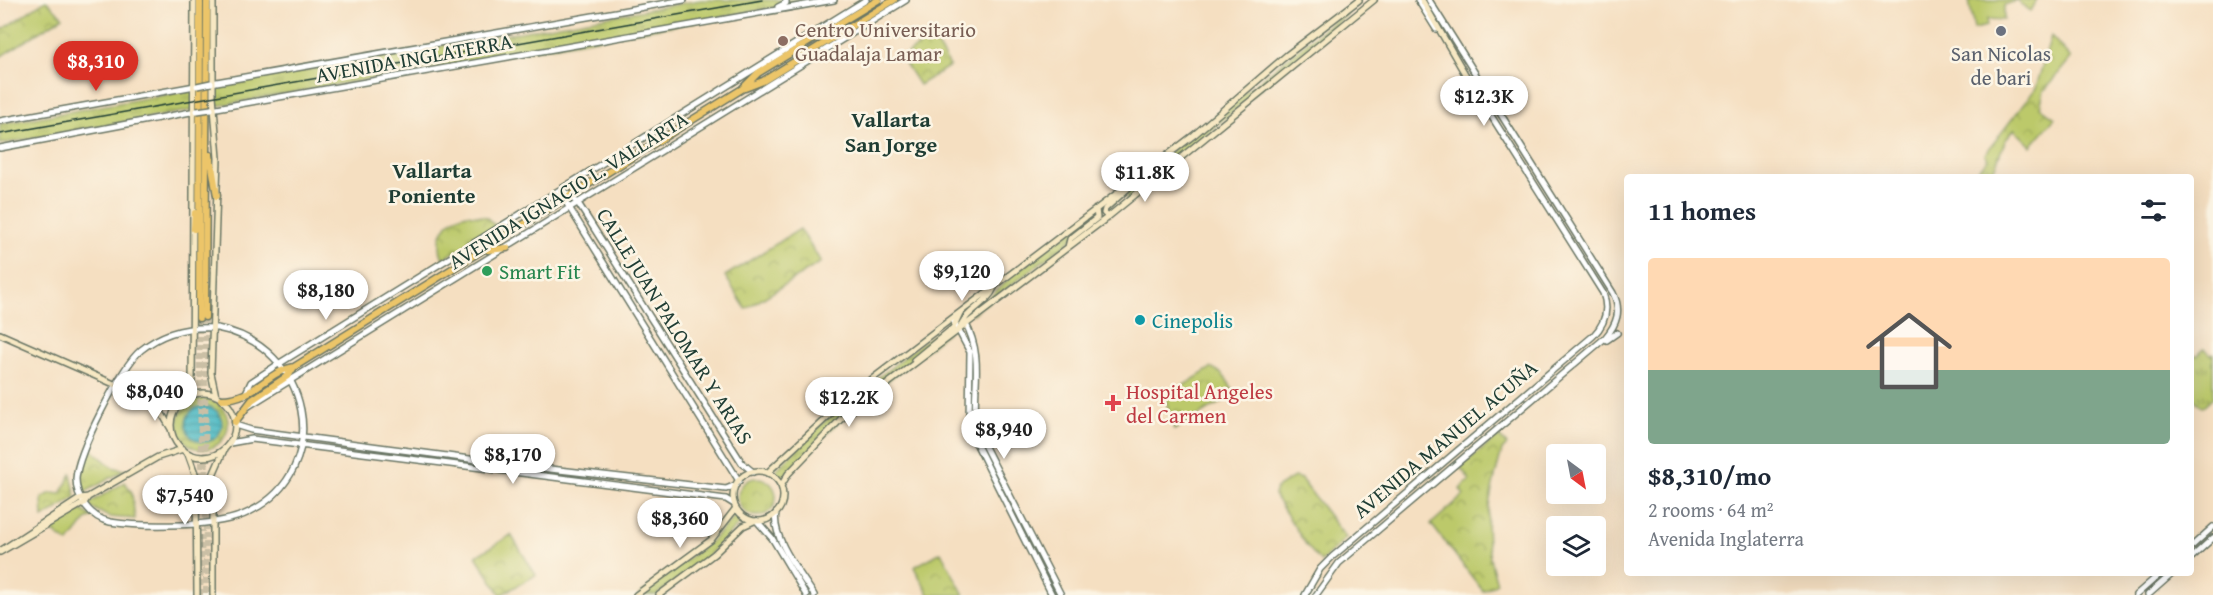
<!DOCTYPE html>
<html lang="en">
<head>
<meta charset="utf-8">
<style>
  body { margin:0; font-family:"Gentium Book Plus",serif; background:#f2f2f3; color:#1f2937; height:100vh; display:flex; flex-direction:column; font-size:22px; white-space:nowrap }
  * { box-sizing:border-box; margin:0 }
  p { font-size:20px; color:#747a83 }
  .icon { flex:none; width:33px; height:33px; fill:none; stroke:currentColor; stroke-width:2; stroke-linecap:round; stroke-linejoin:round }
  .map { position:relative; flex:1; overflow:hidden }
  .sheet { position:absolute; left:1624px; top:174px; width:570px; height:402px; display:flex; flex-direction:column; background:#fff; border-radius:6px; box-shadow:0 6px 24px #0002 }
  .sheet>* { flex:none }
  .needle { width:39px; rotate:148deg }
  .tools { position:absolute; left:1546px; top:444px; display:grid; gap:12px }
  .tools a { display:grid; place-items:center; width:60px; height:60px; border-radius:6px; background:#fff; box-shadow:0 6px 24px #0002; font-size:30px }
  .price { position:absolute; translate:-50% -51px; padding:0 14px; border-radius:21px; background:#fff; color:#222; font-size:20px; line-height:39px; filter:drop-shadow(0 2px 3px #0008) }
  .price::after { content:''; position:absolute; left:50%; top:36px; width:18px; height:14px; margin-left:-9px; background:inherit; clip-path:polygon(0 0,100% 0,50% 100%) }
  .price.selected { background:#d93025; color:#fff }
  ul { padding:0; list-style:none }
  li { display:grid; align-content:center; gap:12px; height:318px; padding:0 24px }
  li+li { border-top:2px solid #e0e1e3 }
  li span { display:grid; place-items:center; height:186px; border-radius:6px; color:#555 }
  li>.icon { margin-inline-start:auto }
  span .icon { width:108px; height:108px; fill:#fffc; stroke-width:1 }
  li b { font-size:26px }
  h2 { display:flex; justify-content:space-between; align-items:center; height:72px; padding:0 24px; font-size:26px }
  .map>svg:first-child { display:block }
  .grass { fill:url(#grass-tufts); stroke:#6e8350; stroke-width:1.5 }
  .park { fill:url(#park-crowns); stroke:#6e8350; stroke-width:1.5 }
  .garden { fill:#bcc96b; stroke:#6e8350; stroke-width:1.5 }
  .water { fill:url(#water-rules); stroke:#367c7c; stroke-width:1.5 }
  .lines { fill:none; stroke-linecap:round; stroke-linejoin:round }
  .primary-tunnel { stroke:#cabfa5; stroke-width:6; stroke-dasharray:6 3; stroke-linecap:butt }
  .tertiary-casing { stroke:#6a7665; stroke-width:8 }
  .secondary-casing { stroke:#6a7665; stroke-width:8 }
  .primary-casing { stroke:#6a7665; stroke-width:9 }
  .tertiary { stroke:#fff; stroke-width:5 }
  .secondary { stroke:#f7e8c3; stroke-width:5 }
  .primary { stroke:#ecc569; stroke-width:6 }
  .rail { stroke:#1f3d34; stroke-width:1.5 }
  .tertiary-bridge-casing { stroke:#6a7665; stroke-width:8; stroke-linecap:butt }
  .tertiary-bridge { stroke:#fff; stroke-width:5 }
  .worship-dot { fill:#6b7280; stroke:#fcf5e5; stroke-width:2 }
  .education-dot { fill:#8d6e63; stroke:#fcf5e5; stroke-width:2 }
  .leisure-dot { fill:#2e9e5b; stroke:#fcf5e5; stroke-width:2 }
  .culture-dot { fill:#0f9aa8; stroke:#fcf5e5; stroke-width:2 }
  .health-dot { fill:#e0444e; stroke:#fcf5e5; stroke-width:2 }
  .labels { text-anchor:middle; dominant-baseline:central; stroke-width:5; stroke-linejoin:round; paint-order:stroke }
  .education-label { font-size:21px; fill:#785e54; stroke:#fcf5e5; text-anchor:start }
  .worship-label { font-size:21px; fill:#5b616d; stroke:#fcf5e5 }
  .street-label { font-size:21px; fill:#1f3d34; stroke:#fcf5e5 }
  .leisure-label { font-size:21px; fill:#27864d; stroke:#fcf5e5; text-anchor:start }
  .culture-label { font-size:21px; fill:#0d838f; stroke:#fcf5e5; text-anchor:start }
  .health-label { font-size:21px; fill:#be3a42; stroke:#fcf5e5; text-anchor:start }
  .neighbourhood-label { font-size:22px; font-weight:bold; fill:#1f3d34; stroke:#fcf5e5 }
</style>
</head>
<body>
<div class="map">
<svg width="2213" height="595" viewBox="0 0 2213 595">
  <defs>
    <pattern id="grass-tufts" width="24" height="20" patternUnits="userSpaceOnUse" patternTransform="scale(1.5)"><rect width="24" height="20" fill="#bcc96b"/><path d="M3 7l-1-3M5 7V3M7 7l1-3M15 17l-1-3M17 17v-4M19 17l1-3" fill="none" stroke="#98a459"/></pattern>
    <pattern id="park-crowns" width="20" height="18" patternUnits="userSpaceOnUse" patternTransform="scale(1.5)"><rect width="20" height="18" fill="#bcc96b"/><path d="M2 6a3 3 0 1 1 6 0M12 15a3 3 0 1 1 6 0" fill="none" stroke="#98a459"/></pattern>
    <pattern id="water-rules" width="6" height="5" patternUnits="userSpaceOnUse" patternTransform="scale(1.5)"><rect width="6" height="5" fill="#4cbac5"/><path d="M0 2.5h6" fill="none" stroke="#3f98a1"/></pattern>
  </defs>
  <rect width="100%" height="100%" fill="#fcf5e5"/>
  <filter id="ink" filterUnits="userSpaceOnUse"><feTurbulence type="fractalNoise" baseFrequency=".0167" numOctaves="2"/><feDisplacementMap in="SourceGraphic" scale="12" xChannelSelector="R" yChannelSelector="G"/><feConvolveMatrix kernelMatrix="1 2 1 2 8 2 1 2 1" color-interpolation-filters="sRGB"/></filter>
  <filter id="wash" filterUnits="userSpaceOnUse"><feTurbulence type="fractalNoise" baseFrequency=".008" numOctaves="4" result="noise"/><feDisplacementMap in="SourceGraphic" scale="24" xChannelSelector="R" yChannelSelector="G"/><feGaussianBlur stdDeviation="1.35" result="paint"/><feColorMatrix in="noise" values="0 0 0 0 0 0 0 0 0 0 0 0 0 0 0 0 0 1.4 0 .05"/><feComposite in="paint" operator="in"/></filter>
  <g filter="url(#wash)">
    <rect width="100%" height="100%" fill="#f5dfc1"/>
    <!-- grass -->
    <path class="grass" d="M701 0H818L0 144V124Z
      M2204 349 2211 355 2213 353V397L2202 407 2192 397V353L2197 356Z"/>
    <!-- park -->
    <path class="park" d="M46 0 63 17 0 57V31Z
      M1345 12 1347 15 1127 201 1126 194 1139 177Z
      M2051 36 2071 58 2044 91 2040 107 2055 118 2031 146 2014 129 2005 141 1991 177H1972L1988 159 1985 154 2036 88Z
      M932 38 950 66 919 85 901 57Z
      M1094 213 1096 216 1066 244 971 315 1016 272Z
      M467 214 486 217 497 227 443 259C434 238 445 218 467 214Z
      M800 229 821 262 746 309 725 276Z
      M949 322 953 327 909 365 861 400 782 478 775 471 833 413Z
      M1211 368C1221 370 1234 386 1232 396L1174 430 1165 397Z
      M178 424a25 25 0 1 1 50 0a25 25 0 1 1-50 0Z
      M1499 436 1507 445 1502 450C1489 498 1479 534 1497 583L1483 591 1431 524 1464 495 1460 489 1470 480 1460 467Z
      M91 449 112 467 125 470 82 494C75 479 81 461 91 449Z
      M71 474 76 497 43 518 42 498 51 493 61 494Z
      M1294 477 1301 479 1346 538 1321 562 1307 546 1274 495 1276 488Z
      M738 497a19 19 0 1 1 38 0a19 19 0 1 1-38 0Z
      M125 482 132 493 135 519 109 517 90 507 91 502Z
      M80 509 93 517 86 520 68 543 49 529Z
      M736 515 742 521 707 557 656 595H639L711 541Z
      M511 535 536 575 501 595 476 556Z
      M941 552 964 595H929L914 567Z"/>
    <!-- garden -->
    <path class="garden" d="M1969 0H2037L2031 11 2016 1 2004 5V20L1987 19V26L1974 29Z"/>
    <!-- water -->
    <path class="water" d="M186 424a18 18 0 1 1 36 0a18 18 0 1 1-36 0Z"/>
  </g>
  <g filter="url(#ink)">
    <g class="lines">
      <!-- primary-tunnel -->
      <path class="primary-tunnel" d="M205 317 206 595
        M199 318 202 516
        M200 595 202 530"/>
      <defs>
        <path id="tertiary" d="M1418 0 1436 29
          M778 7 786 3V0
          M211 83 684 0
          M211 109 834 0
          M0 121 195 86
          M0 148 196 111
          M561 189 578 203 742 463 753 472
          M559 191 739 481
          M953 320 970 352 969 420 974 439 1052 595
          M965 322C988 365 967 397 980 437L1061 595
          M217 328C310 345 337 468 249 512 219 528 143 527 110 522 91 518 76 498 76 479 77 453 121 367 141 350 163 332 189 326 217 328Z
          M1607 340 1617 333
          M245 395 251 382 280 363 866 0
          M247 407 906 0
          M235 425 251 430 515 465 726 489 736 485
          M230 443 252 439 726 499 734 504
          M776 513C771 538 801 574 814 595
          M757 521 772 538 806 595
          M2192 546 2213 527
          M2192 557 2213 538
          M1305 595 1320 569 1332 557 1593 336C1605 324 1609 309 1603 293L1478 95
          M1316 595 1339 563 1605 338C1617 324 1622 310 1613 293L1429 0
          M2136 595 2161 573
          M2148 595 2173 573"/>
        <path id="secondary" d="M213 0V95L218 158 211 373 216 396
          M1422 0 1479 98
          M1108 217 1104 213 1105 209 1134 183
          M1068 247 1070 239 1097 218 1096 209
          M959 330C966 309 987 305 994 288
          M0 334 155 402 187 398 192 390 194 0
          M914 360 953 328 960 313
          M171 425a32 32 0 1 1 64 0a32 32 0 1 1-64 0Z
          M155 402 171 429
          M188 454 196 476 197 595
          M733 496a25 25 0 1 1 50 0a25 25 0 1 1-50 0Z
          M767 473 851 395 1194 135 1287 55 1359 0
          M781 486 788 474 841 419 1108 217 1374 0
          M0 551 81 498 88 497 158 457 183 449
          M0 552 84 503 88 497
          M213 595V475L224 450
          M636 595 711 540 736 508
          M659 595 714 554 743 526 754 521"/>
        <path id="primary" d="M745 88 763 81 894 0
          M210 155 217 196
          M194 229 195 213
          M488 250 507 248
          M205 317 207 0
          M199 318 200 0
          M221 399C256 399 265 372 294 367L742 89 758 73 878 0
          M235 422 252 400 289 375 294 367"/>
      </defs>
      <!-- tertiary casing -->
      <use href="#tertiary" class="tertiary-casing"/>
      <!-- secondary casing -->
      <use href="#secondary" class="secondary-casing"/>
      <!-- primary casing -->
      <use href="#primary" class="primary-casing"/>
      <!-- tertiary -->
      <use href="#tertiary" class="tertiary"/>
      <!-- secondary -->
      <use href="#secondary" class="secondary"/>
      <!-- primary -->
      <use href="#primary" class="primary"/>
      <!-- rail -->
      <path class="rail" d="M0 134 762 0"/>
      <defs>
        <path id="tertiary-bridge" d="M197 86 211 83
          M197 111 211 109"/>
      </defs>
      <!-- tertiary-bridge casing -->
      <use href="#tertiary-bridge" class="tertiary-bridge-casing"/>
      <!-- tertiary-bridge -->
      <use href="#tertiary-bridge" class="tertiary-bridge"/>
    </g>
  </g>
  <!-- markers -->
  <circle class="worship-dot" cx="2001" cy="31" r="6"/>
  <circle class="education-dot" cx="783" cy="41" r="6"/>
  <circle class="leisure-dot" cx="487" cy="271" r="6"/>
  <circle class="culture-dot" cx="1140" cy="320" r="6"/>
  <path class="health-dot" d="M1110 394h6v6h6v6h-6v6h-6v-6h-6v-6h6z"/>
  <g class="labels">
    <!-- education labels -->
    <g class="education-label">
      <text x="795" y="29">Centro Universitario<tspan x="795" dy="24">Guadalaja Lamar</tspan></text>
    </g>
    <!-- worship labels -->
    <g class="worship-label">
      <text x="2001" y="53">San Nicolas<tspan x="2001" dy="24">de bari</tspan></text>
    </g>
    <!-- street labels -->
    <g class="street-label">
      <text transform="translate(414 58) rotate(-10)">AVENIDA INGLATERRA</text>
      <text transform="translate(568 190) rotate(-32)">AVENIDA IGNACIO L. VALLARTA</text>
      <text transform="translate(675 326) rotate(58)">CALLE JUAN PALOMAR Y ARIAS</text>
      <text transform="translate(1445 439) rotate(-40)">AVENIDA MANUEL ACUÑA</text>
    </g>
    <!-- leisure labels -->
    <g class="leisure-label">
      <text x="499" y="271">Smart Fit</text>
    </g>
    <!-- culture labels -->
    <g class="culture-label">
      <text x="1152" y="320">Cinepolis</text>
    </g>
    <!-- health labels -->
    <g class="health-label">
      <text x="1126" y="391">Hospital Angeles<tspan x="1126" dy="24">del Carmen</tspan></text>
    </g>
    <!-- neighbourhood labels -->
    <g class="neighbourhood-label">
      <text x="891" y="119">Vallarta<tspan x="891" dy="25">San Jorge</tspan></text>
      <text x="432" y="170">Vallarta<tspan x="432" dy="25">Poniente</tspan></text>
    </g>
  </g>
</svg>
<div class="tools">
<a><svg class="needle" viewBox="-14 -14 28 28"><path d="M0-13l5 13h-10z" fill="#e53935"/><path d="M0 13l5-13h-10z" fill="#747a83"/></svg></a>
<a><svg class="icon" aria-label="layers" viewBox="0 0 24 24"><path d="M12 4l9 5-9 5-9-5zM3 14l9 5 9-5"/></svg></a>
</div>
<b class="price selected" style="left:96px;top:92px">$8,310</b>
<b class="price" style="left:1484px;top:127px">$12.3K</b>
<b class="price" style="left:1145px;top:203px">$11.8K</b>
<b class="price" style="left:962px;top:302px">$9,120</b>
<b class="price" style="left:326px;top:321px">$8,180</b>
<b class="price" style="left:155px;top:422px">$8,040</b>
<b class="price" style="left:849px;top:428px">$12.2K</b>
<b class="price" style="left:1004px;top:460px">$8,940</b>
<b class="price" style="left:513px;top:485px">$8,170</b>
<b class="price" style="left:185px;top:526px">$7,540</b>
<b class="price" style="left:680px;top:549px">$8,360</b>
<section class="sheet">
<h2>11 homes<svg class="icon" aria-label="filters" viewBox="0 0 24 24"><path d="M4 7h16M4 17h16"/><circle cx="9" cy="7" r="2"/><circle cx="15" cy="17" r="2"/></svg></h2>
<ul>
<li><span style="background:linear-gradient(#ffd9b3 60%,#7fa58c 0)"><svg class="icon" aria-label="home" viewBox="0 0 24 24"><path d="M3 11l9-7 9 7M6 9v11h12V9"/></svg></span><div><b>$8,310/mo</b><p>2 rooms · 64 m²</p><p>Avenida Inglaterra</p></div></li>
</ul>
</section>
</div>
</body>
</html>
